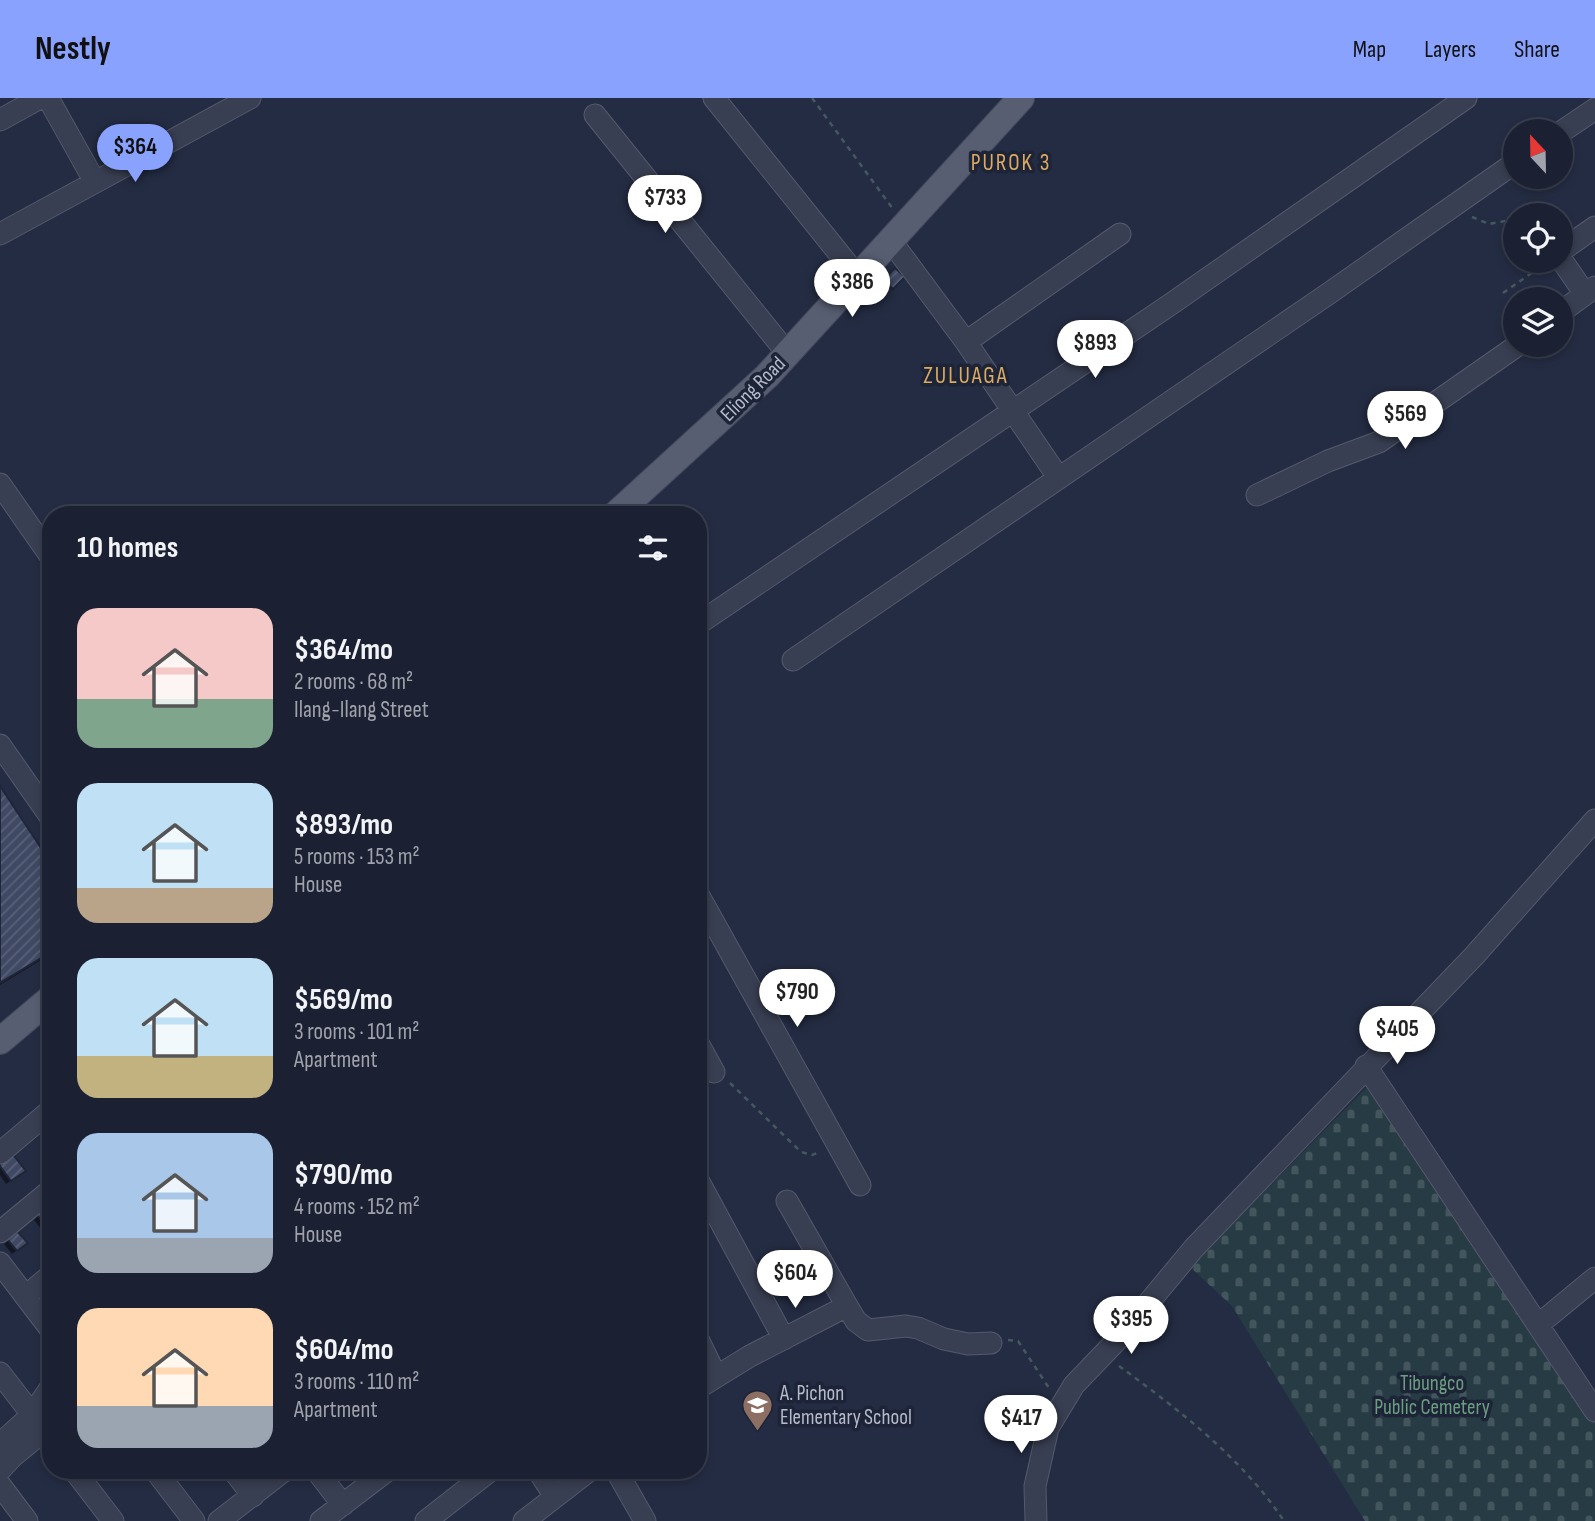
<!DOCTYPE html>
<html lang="en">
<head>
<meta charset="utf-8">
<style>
  body { margin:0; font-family:"Sofia Sans Condensed",sans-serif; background:#24293a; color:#f1f3f6; height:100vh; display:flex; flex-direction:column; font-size:26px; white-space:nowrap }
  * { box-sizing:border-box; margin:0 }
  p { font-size:23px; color:#a0a3ac }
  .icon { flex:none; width:38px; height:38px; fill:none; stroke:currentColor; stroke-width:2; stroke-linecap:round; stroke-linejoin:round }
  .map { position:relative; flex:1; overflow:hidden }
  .sheet { position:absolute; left:42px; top:408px; width:665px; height:973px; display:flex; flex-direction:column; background:#1b2132; border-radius:28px; box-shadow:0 4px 10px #0003,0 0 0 2px #393e4d }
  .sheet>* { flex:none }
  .needle { width:46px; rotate:338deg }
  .buttons { position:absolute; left:1503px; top:21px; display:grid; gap:14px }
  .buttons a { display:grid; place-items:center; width:70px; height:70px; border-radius:50%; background:#1b2132; box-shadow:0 4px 10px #0003,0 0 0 2px #393e4d; font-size:35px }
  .price { position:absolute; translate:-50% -60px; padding:0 16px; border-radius:24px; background:#fff; color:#222; font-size:23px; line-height:46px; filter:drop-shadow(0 2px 4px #0008) }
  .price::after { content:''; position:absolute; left:50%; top:42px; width:21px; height:16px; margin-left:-10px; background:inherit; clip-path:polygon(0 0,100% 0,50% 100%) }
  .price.selected { background:#89a2fe; color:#111 }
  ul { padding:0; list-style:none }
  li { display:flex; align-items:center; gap:21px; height:175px; padding:0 35px }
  li span { display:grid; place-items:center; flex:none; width:196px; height:140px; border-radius:21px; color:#555 }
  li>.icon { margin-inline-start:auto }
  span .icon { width:84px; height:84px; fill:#fffc; stroke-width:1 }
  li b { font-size:30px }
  h2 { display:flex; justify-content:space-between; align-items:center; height:84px; padding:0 35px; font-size:30px }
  header { display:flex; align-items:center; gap:42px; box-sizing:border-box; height:98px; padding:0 35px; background:#89a2fe; color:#111 }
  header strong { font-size:33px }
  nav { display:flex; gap:38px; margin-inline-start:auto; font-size:24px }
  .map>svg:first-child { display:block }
  .cemetery { fill:url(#cemetery-stones) }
  .shadow { fill:#0007 }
  .building { fill:url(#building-hatch); stroke:#1f2639; stroke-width:2 }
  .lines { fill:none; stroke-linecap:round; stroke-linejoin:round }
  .minor-casing { stroke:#545a6c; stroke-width:23 }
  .major-casing { stroke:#43485b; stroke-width:28 }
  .path { stroke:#455860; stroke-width:2.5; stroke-dasharray:5 5; stroke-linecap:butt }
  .minor { stroke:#393f52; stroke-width:21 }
  .major { stroke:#575e72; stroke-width:26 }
  .labels { text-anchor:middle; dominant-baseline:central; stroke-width:7; stroke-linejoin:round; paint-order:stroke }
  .street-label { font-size:21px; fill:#b6bbcc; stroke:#1d2437 }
  .park-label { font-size:21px; fill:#6b9f80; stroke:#1d2437 }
  .poi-label { font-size:21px; fill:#b6bbcc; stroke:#1d2437; text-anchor:start }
  .neighbourhood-label { font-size:23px; letter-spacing:2px; fill:#dcab61; stroke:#1d2437 }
</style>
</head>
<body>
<header>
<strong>Nestly</strong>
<nav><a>Map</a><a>Layers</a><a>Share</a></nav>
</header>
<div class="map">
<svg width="1595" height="1423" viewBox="0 0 1595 1423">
  <defs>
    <pattern id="cemetery-stones" width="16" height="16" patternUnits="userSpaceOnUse" patternTransform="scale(1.75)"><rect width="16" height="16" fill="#263b43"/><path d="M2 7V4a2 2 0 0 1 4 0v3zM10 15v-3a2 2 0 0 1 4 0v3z" fill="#43555d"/></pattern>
    <pattern id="building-hatch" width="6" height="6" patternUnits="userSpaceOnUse" patternTransform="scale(1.75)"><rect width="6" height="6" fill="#404963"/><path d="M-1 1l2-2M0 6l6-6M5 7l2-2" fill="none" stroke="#596178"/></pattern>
  </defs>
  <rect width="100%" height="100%" fill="#242c43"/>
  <!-- cemetery -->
  <path class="cemetery" d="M1373 983 1595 1321V1423H1365L1232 1208 1190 1169Z"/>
  <!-- shadow -->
  <path class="shadow" d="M0 692 51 768V856L0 887Z
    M0 1064 19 1077 6 1086 0 1077Z
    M38 1118 51 1133 46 1137 34 1122Z
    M9 1142 21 1149 12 1156 4 1146Z"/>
  <!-- building -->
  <path class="building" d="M895 170 905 179 893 191 883 182Z
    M0 688 51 765V854L0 885Z
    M11 1054 26 1073 11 1083 0 1068V1062Z
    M51 1106V1134L37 1117Z
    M17 1133 28 1145 17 1153 7 1141Z"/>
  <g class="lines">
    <defs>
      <path id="minor" d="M48 0 95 84
        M714 0 858 179
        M595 17 788 256
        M0 22 40 0
        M1561 34 1595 11
        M0 136 250 0
        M891 143 966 244 1058 379
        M1561 153 1595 129
        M1561 161 1585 196
        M1561 214 1595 189
        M966 244 1120 136
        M0 386 51 459
        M1257 397 1328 363 1379 344 1518 247
        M698 526 1171 206 1466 0
        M793 562 1328 196 1516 64
        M0 647 51 720
        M698 796 860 1087
        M698 945 714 974
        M1366 968 1595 1313
        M0 1055 51 1012
        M698 1082 784 1241
        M0 1134 51 1092
        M0 1165 51 1232
        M26 1198 51 1177
        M847 1208 856 1223 868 1232 906 1228 918 1230 944 1241 968 1246 991 1245
        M1538 1227 1595 1180
        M698 1241 716 1278
        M0 1275 51 1341
        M698 1290 750 1258 847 1208 787 1103
        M0 1346 32 1317 51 1289
        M0 1372 13 1358 51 1327
        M74 1372 113 1423
        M155 1372 194 1423
        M233 1372 253 1398
        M316 1372 343 1407
        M538 1372 555 1399
        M616 1372 645 1423
        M0 1387 27 1423
        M219 1423 285 1372
        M321 1423 388 1372
        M426 1423 491 1372
        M524 1423 590 1372
        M1036 1423 1035 1388 1048 1330 1074 1287 1120 1239 1194 1150 1474 858 1595 722"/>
      <path id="major" d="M616 416 767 278 1021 0
        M0 943 51 900"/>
    </defs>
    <!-- minor casing -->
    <use href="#minor" class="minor-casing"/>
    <!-- major casing -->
    <use href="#major" class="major-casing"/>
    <!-- path -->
    <path class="path" d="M812 0 893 111
      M1472 119 1489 126 1516 121
      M1503 195 1543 167
      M730 985 801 1054 812 1057 820 1054
      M1008 1242 1018 1243 1049 1290
      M1119 1268C1179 1312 1243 1361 1284 1423"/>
    <!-- minor -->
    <use href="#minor" class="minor"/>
    <!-- major -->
    <use href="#major" class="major"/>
  </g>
  <!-- icons -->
  <defs>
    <symbol id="school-pin" viewBox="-11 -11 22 30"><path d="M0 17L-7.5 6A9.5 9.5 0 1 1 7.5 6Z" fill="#8d6e63" stroke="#1d2437"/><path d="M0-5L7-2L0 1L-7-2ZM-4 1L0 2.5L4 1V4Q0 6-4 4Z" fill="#fff"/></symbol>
  </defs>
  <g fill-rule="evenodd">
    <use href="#school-pin" x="740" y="1290" width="35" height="47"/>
  </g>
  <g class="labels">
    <!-- street labels -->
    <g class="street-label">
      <text transform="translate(753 291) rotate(-45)">Eliong Road</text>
    </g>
    <!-- park labels -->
    <g class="park-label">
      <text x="1432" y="1285">Tibungco<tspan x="1432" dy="24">Public Cemetery</tspan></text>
    </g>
    <!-- poi labels -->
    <g class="poi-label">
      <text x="780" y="1295">A. Pichon<tspan x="780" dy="24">Elementary School</tspan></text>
    </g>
    <!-- neighbourhood labels -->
    <g class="neighbourhood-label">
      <text x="1011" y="65">PUROK 3</text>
      <text x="966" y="278">ZULUAGA</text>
    </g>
  </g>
</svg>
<div class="buttons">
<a><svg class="needle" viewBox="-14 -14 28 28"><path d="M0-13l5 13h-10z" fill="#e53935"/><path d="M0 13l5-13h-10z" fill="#a0a3ac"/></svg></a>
<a><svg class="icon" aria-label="locate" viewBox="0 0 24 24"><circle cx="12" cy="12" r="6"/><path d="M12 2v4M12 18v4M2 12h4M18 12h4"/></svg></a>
<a><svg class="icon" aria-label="layers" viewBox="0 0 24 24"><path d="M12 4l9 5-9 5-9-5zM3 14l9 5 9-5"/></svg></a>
</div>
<b class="price selected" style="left:135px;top:86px">$364</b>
<b class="price" style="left:665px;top:137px">$733</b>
<b class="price" style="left:852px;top:221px">$386</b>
<b class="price" style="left:1095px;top:282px">$893</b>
<b class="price" style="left:1405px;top:353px">$569</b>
<b class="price" style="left:797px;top:931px">$790</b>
<b class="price" style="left:1397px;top:968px">$405</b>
<b class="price" style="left:795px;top:1212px">$604</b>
<b class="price" style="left:1131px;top:1258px">$395</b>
<b class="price" style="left:1021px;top:1357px">$417</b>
<section class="sheet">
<h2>10 homes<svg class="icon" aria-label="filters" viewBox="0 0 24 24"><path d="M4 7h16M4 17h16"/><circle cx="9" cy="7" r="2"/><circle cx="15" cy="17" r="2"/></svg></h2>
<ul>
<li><span style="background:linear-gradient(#f6c9c9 65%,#7fa58c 0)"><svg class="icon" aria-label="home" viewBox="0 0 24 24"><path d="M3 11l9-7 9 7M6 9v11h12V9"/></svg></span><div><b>$364/mo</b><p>2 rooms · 68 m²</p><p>Ilang-Ilang Street</p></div></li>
<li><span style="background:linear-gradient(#bfe0f5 75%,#b9a48a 0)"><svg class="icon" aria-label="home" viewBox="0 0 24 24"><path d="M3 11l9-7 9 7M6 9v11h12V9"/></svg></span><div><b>$893/mo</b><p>5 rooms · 153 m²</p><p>House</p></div></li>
<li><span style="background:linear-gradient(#bfe0f5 70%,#c2b280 0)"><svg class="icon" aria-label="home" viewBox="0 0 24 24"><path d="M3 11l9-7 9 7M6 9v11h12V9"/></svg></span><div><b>$569/mo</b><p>3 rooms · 101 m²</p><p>Apartment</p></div></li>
<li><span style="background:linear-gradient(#a9c7e8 75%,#9aa5b1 0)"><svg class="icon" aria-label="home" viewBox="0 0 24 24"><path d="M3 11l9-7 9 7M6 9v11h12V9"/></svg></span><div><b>$790/mo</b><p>4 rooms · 152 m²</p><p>House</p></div></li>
<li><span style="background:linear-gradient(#ffd9b3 70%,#9aa5b1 0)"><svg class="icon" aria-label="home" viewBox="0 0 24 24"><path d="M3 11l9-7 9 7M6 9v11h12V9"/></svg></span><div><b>$604/mo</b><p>3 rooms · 110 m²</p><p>Apartment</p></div></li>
</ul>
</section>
</div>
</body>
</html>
